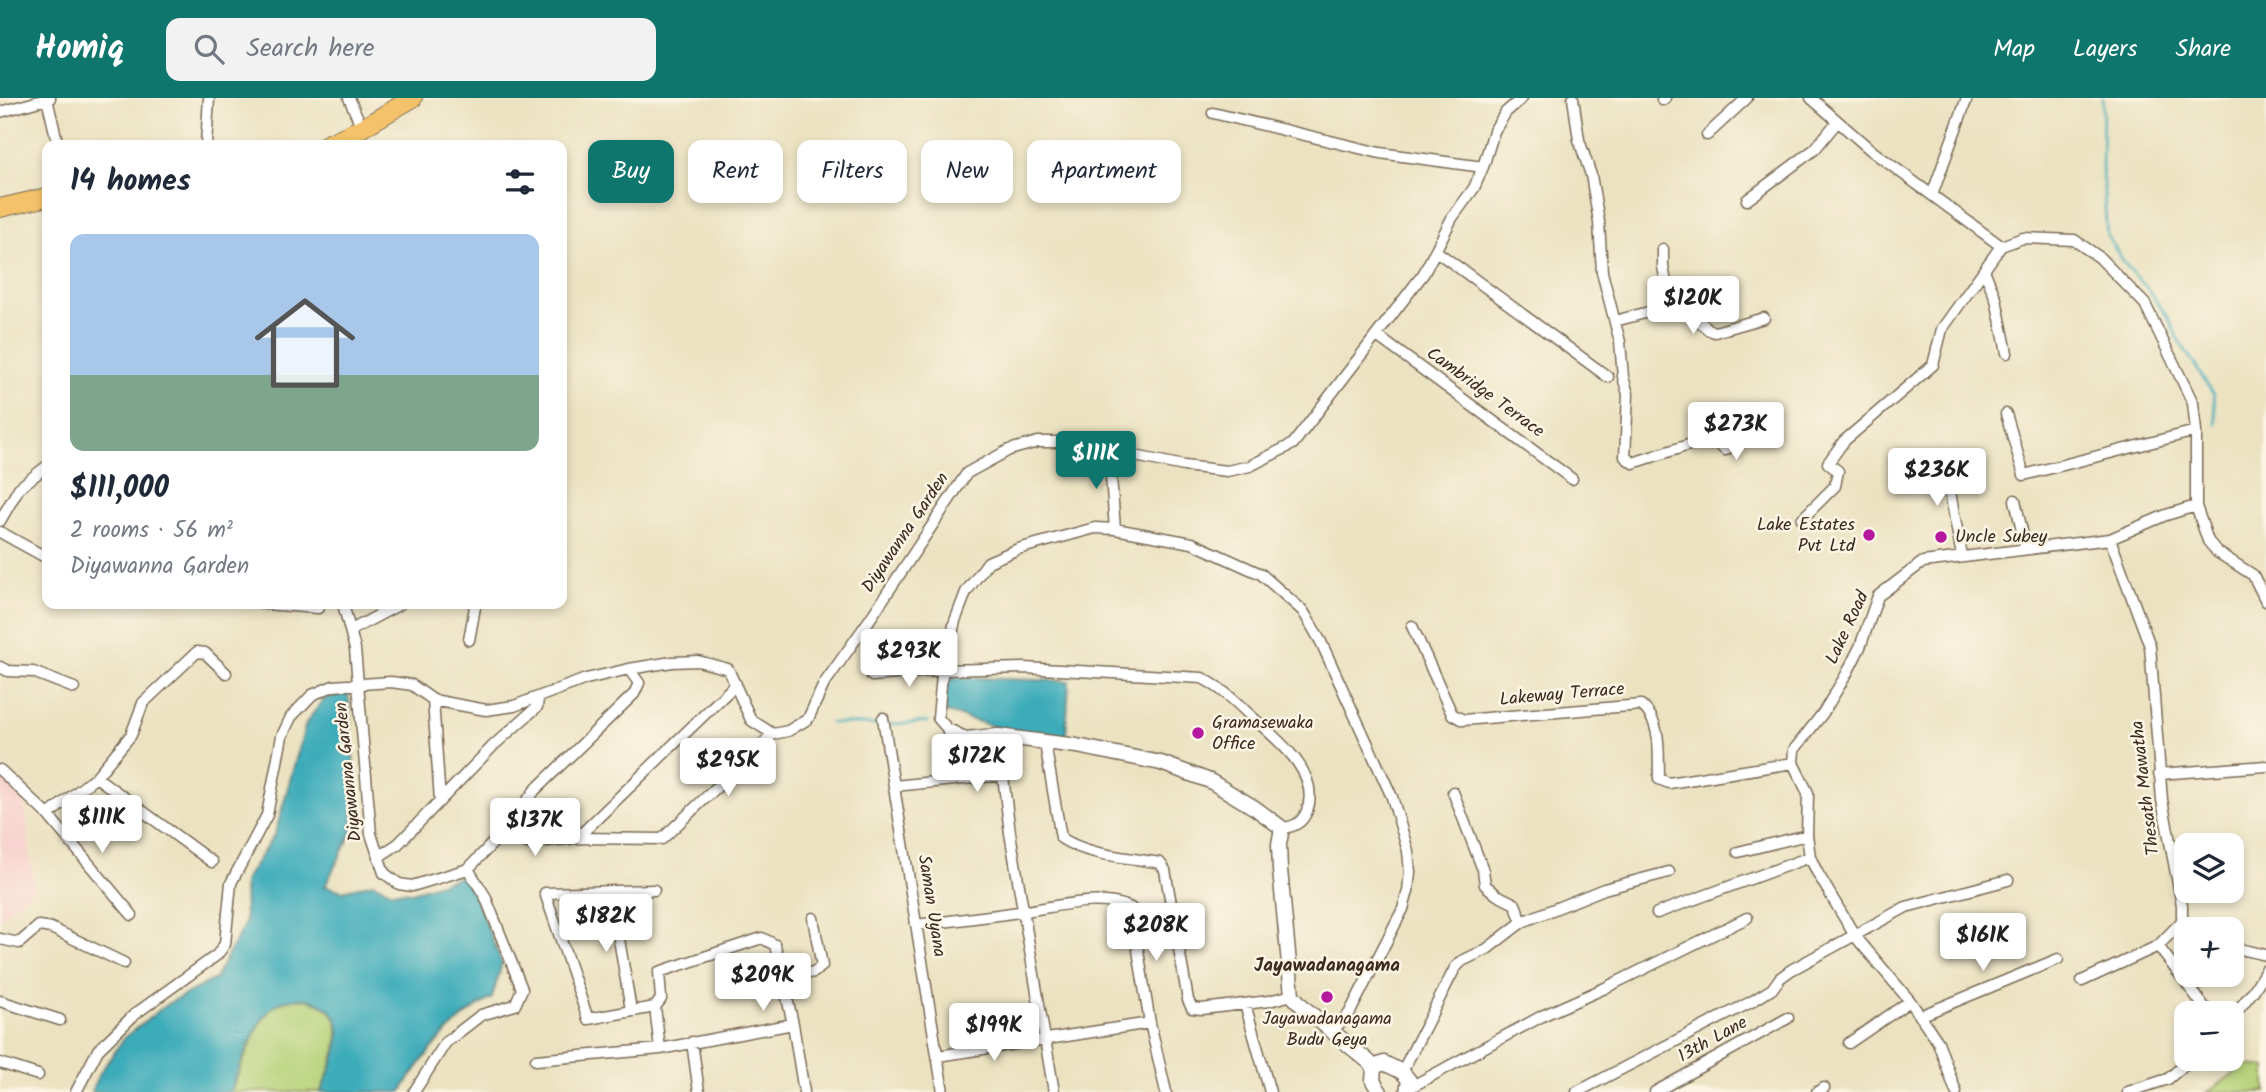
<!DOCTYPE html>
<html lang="en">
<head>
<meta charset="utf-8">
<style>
  body { margin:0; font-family:Kalam,sans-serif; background:#f2f2f3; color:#1f2937; height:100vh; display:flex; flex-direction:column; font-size:26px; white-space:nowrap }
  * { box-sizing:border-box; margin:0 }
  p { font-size:23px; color:#747a83 }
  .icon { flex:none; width:38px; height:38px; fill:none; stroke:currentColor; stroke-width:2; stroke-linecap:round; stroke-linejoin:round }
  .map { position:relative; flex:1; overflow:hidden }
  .panel { position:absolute; left:42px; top:42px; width:525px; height:469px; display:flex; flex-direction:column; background:#fff; border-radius:14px; box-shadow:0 4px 10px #0003 }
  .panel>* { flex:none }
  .banner { position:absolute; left:588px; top:42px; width:665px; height:63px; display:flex; gap:14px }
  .tools { position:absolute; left:2174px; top:735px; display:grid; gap:14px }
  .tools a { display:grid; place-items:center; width:70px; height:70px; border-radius:14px; background:#fff; box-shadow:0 4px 10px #0003; font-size:35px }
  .price { position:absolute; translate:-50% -60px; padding:0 16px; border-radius:7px; background:#fff; color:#222; font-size:23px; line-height:46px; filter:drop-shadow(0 2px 4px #0008) }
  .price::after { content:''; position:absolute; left:50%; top:42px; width:21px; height:16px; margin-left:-10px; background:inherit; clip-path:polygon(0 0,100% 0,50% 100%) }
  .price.active { background:#0f766e; color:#fff }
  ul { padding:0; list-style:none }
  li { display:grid; align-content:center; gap:14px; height:371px; padding:0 28px }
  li+li { border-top:2px solid #e0e1e3 }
  li span { display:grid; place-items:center; height:217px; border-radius:14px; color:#555 }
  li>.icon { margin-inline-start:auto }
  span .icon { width:126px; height:126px; fill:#fffc; stroke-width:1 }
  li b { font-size:30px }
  h2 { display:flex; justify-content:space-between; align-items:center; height:84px; padding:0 28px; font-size:30px }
  .tag { padding:0 24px; border-radius:14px; background:#fff; box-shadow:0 4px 10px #0003; font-size:24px; line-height:63px }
  .tag.active { background:#0f766e; color:#fff }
  header { display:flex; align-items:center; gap:42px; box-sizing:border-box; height:98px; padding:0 35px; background:#0f766e; color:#fff }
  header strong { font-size:33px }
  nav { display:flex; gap:38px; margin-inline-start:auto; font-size:24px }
  .search { width:490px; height:63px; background:#f2f2f3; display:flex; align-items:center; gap:18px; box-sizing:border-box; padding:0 24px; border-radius:14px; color:#747a83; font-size:26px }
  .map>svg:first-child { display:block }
  .built { fill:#f7d0cc }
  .green { fill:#b4d076; stroke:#787d4a; stroke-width:2 }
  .water { fill:#3dacba; stroke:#3c6b6c; stroke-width:2 }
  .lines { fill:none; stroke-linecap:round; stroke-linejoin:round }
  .stream { stroke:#3dacba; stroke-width:2.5 }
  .minor-casing { stroke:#796a57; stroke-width:13 }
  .tertiary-casing { stroke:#796a57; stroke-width:17 }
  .primary-casing { stroke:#796a57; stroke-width:20 }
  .minor { stroke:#fff; stroke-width:10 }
  .tertiary { stroke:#fff; stroke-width:14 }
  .primary { stroke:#f3c26a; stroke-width:18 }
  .poi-dot { fill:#b5179e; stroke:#fcf5e5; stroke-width:2.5 }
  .labels { text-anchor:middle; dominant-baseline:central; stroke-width:5; stroke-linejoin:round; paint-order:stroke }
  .street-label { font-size:18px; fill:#3b2a1e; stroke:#fcf5e5 }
  .poi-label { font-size:18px; fill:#3b2a1e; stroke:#fcf5e5; text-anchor:start }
  .neighbourhood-label { font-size:19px; font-weight:bold; fill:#3b2a1e; stroke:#fcf5e5 }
</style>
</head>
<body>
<header>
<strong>Homiq</strong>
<div class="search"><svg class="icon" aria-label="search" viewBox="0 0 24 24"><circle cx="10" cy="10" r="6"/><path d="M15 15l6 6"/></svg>Search here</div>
<nav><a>Map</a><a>Layers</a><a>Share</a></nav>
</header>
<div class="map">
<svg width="2266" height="994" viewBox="0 0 2266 994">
  <rect width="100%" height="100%" fill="#fcf5e5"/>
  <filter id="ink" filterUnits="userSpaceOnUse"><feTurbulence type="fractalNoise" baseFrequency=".0143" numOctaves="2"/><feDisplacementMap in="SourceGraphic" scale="14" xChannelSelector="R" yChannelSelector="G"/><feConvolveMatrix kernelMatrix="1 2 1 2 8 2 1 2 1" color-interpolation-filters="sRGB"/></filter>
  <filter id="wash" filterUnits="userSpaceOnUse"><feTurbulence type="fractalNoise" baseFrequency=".00686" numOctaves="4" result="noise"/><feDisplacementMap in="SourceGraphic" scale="28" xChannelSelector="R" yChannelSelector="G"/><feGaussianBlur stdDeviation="1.57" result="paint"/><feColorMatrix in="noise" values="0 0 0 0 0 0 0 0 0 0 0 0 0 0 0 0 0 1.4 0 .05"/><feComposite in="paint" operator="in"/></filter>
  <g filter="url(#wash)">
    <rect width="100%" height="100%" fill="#ebe2c1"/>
    <!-- built -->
    <path class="built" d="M0 674 24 699 34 790 0 820Z"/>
    <!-- green -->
    <path class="green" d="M290 900C359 902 338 951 321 994H230L259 927 271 910Z
      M2246 967 2266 969V994H2208Z"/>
    <!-- water -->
    <path class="water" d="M947 579 1069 583 1066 637 1009 633 943 613Z
      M348 593 355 682 352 734 325 788 343 793 373 785 391 793 412 794 466 777 502 865 492 900C453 921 424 956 401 994H321C328 976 338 957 339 937 342 902 293 890 271 911 252 929 240 970 230 994H91L98 978 124 940 167 906 215 881 245 825 244 783 275 736 306 625 324 601Z"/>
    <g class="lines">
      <!-- stream -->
      <path class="stream" d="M2103 0 2102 70 2107 137 2124 165 2146 189 2169 221 2178 241 2214 297 2216 326
        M831 625 879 627
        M886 627 928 624"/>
    </g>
  </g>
  <g filter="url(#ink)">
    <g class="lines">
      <defs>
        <path id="minor" d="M349 0 362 30
          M1573 0 1579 42 1591 77 1599 124 1602 174 1620 244 1623 279 1628 296 1625 359 1633 365 1698 344 1714 342 1725 352 1760 329
          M1811 0 1872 53 2001 148 2023 140 2074 142 2099 159 2145 206 2193 305 2196 333V408L2166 417 2110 441 1923 464 1878 498 1860 549 1846 577 1823 615 1794 652 1793 665 1808 695 1807 737 1810 759 1817 774 1855 838 1910 903 1938 944 1956 994
          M47 1 58 47
          M1662 2 1665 0
          M0 14 50 0
          M1213 15 1380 55 1483 69
          M1707 37 1747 0
          M206 47 209 0
          M1932 97 1967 0
          M1747 102 1815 51 1837 24
          M1663 151V169L1671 208
          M1436 153 1608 279
          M1984 172 1996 201 2007 255
          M1615 223 1671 208H1683L1709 232 1715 234 1764 220
          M1377 238 1572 381
          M2006 316 2024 377 2196 333
          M1109 352 1115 431
          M1943 357 1962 458
          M2015 402 2026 451
          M2196 408 2208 443 2217 454 2253 477 2266 503
          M1802 421 1835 388 1838 373 1828 365 1844 343 1933 267 1942 231 2001 148
          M0 423 19 390 47 368
          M0 434 47 460
          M263 506 318 510
          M343 506 355 551 371 736 384 775 399 786 412 788 468 771 509 728 535 692 634 596 639 585 629 571
          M1412 528 1452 616 1463 622 1641 607C1663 625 1658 655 1659 681L1669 685 1793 665
          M351 532 400 506
          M469 542 475 509 473 506
          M0 569 8 573 33 574 74 590
          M872 578 943 572 1024 570 1202 580C1222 590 1237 605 1253 620 1278 642 1321 675 1307 713 1302 725 1294 729 1282 730
          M433 602 440 703
          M883 620 943 994
          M950 634 938 620 942 577 955 523 966 494 988 464 1018 451 1095 430 1115 431 1192 445 1261 476 1303 513 1321 544 1392 699 1408 753 1410 774 1408 793 1403 811 1349 916 1332 933
          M998 638 1010 735 1054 994
          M1045 645 1061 740C1088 758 1128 759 1160 765L1165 772 1188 902 1192 910 1202 911 1269 903 1292 897
          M0 672 48 717 96 679 131 637 143 605 197 554 205 555 226 575
          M2159 676 2266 668
          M96 679 212 764
          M894 688 1003 677
          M1453 694 1483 772 1485 787 1497 797 1515 806 1522 824
          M48 717 132 817
          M509 728 527 745 577 740 662 741 773 636
          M577 740 736 586
          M1738 754 1807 737
          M378 759 398 746 494 647 537 609 538 601
          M654 792 545 795 588 921 655 909 661 901 659 874 762 840 775 847 793 926 804 994
          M611 794 631 912
          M1657 815 1810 759
          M916 827C950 823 984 819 1019 814 1053 810 1097 795 1131 810L1150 925 1166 994
          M0 841 19 845 39 828 51 830 124 865
          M2158 848 2209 915
          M2231 849 2266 857
          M782 880 814 874 822 868 813 820
          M2082 883 2158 848 2182 823V807L2162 702 2150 548 2110 441
          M0 903 60 922
          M1245 906 1270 994
          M655 909 660 951
          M1920 918 2058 861
          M2231 921 2254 892 2266 872
          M692 944 699 994
          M1849 945 1910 903
          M938 958 1150 925
          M536 962 660 951 793 926
          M0 965 38 977
          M1402 974 1455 870 1462 863 1487 851 1522 824 1604 791 1669 774
          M1409 990 1544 917 1605 890 1747 820
          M76 994 98 952 135 916 217 857 225 846 231 785 267 717 282 638 291 619 312 597 333 588 391 584 412 587 433 602 486 612 514 608 586 581 629 571 672 564 698 563 728 571 751 622 773 636 788 633 808 621 824 586 868 524 967 375 1009 352 1038 344H1066L1184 368 1227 373 1250 368 1293 346 1424 175 1452 120 1474 90 1483 69 1494 33 1506 14 1522 0
          M414 994 446 944 481 917 515 907 522 891 485 798 468 771
          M1577 994 1751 904 1772 891 1780 880 1791 872 1906 809 2008 782
          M1655 994 1788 920
          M1817 994 1824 990
          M2128 994 2168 981 2191 961"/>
        <path id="tertiary" d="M950 634 965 641 998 638 1077 648 1161 665 1210 683 1255 710 1282 730 1279 746 1280 772 1292 897 1304 910 1368 963 1374 969 1373 983 1380 994
          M1374 969 1384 965 1402 974 1409 982 1407 994"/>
        <path id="primary" d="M325 47 362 30 413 0
          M0 110 47 99"/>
      </defs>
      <!-- minor casing -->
      <use href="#minor" class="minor-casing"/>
      <!-- tertiary casing -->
      <use href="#tertiary" class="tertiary-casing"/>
      <!-- primary casing -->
      <use href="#primary" class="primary-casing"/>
      <!-- minor -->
      <use href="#minor" class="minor"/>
      <!-- tertiary -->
      <use href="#tertiary" class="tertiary"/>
      <!-- primary -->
      <use href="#primary" class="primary"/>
    </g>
  </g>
  <!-- markers -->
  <g class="poi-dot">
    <circle cx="1869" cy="437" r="7"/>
    <circle cx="1941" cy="439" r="7"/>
    <circle cx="1198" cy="635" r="7"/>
    <circle cx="1327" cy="899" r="7"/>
  </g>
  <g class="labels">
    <!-- street labels -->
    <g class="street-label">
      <text transform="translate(1485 295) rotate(36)">Cambridge Terrace</text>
      <text transform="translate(906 435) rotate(-56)">Diyawanna Garden</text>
      <text transform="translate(1848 530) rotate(-65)">Lake Road</text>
      <text transform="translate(1562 597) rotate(-5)">Lakeway Terrace</text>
      <text transform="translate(349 674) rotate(-96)">Diyawanna Garden</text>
      <text transform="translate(2146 690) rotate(-97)">Thesath Mawatha</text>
      <text transform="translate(931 808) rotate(81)">Saman Uyana</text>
      <text transform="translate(1713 942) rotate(-29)">13th Lane</text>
    </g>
    <!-- poi labels -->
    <g class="poi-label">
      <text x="1855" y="427" text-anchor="end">Lake Estates<tspan x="1855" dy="21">Pvt Ltd</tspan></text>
      <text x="1955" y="439">Uncle Subey</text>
      <text x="1212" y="625">Gramasewaka<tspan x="1212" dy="21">Office</tspan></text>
      <text x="1327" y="921" text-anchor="middle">Jayawadanagama<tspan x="1327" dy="21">Budu Geya</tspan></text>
    </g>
    <!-- neighbourhood labels -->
    <g class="neighbourhood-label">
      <text x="1327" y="868">Jayawadanagama</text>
    </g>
  </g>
</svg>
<div class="tools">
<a><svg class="icon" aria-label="layers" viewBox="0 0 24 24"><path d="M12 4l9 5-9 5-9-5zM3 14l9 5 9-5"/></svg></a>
<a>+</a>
<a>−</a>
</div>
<b class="price" style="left:1693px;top:238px">$120K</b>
<b class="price" style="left:1736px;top:364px">$273K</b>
<b class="price active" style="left:1096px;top:393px">$111K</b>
<b class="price" style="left:1937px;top:410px">$236K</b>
<b class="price" style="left:909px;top:591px">$293K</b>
<b class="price" style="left:977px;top:696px">$172K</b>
<b class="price" style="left:728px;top:700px">$295K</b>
<b class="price" style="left:102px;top:757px">$111K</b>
<b class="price" style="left:535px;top:760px">$137K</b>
<b class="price" style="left:606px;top:856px">$182K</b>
<b class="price" style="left:1156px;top:865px">$208K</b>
<b class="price" style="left:1983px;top:875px">$161K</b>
<b class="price" style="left:763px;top:915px">$209K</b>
<b class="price" style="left:994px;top:965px">$199K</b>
<div class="banner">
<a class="tag active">Buy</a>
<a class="tag">Rent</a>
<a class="tag">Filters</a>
<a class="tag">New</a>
<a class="tag">Apartment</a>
</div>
<section class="panel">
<h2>14 homes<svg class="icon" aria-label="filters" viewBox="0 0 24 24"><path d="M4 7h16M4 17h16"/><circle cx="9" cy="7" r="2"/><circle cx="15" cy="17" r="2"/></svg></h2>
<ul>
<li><span style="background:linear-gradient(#a9c7e8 65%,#7fa58c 0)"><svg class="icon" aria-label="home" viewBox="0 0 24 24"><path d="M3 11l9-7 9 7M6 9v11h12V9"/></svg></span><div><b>$111,000</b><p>2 rooms · 56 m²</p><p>Diyawanna Garden</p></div></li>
</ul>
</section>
</div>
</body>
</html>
